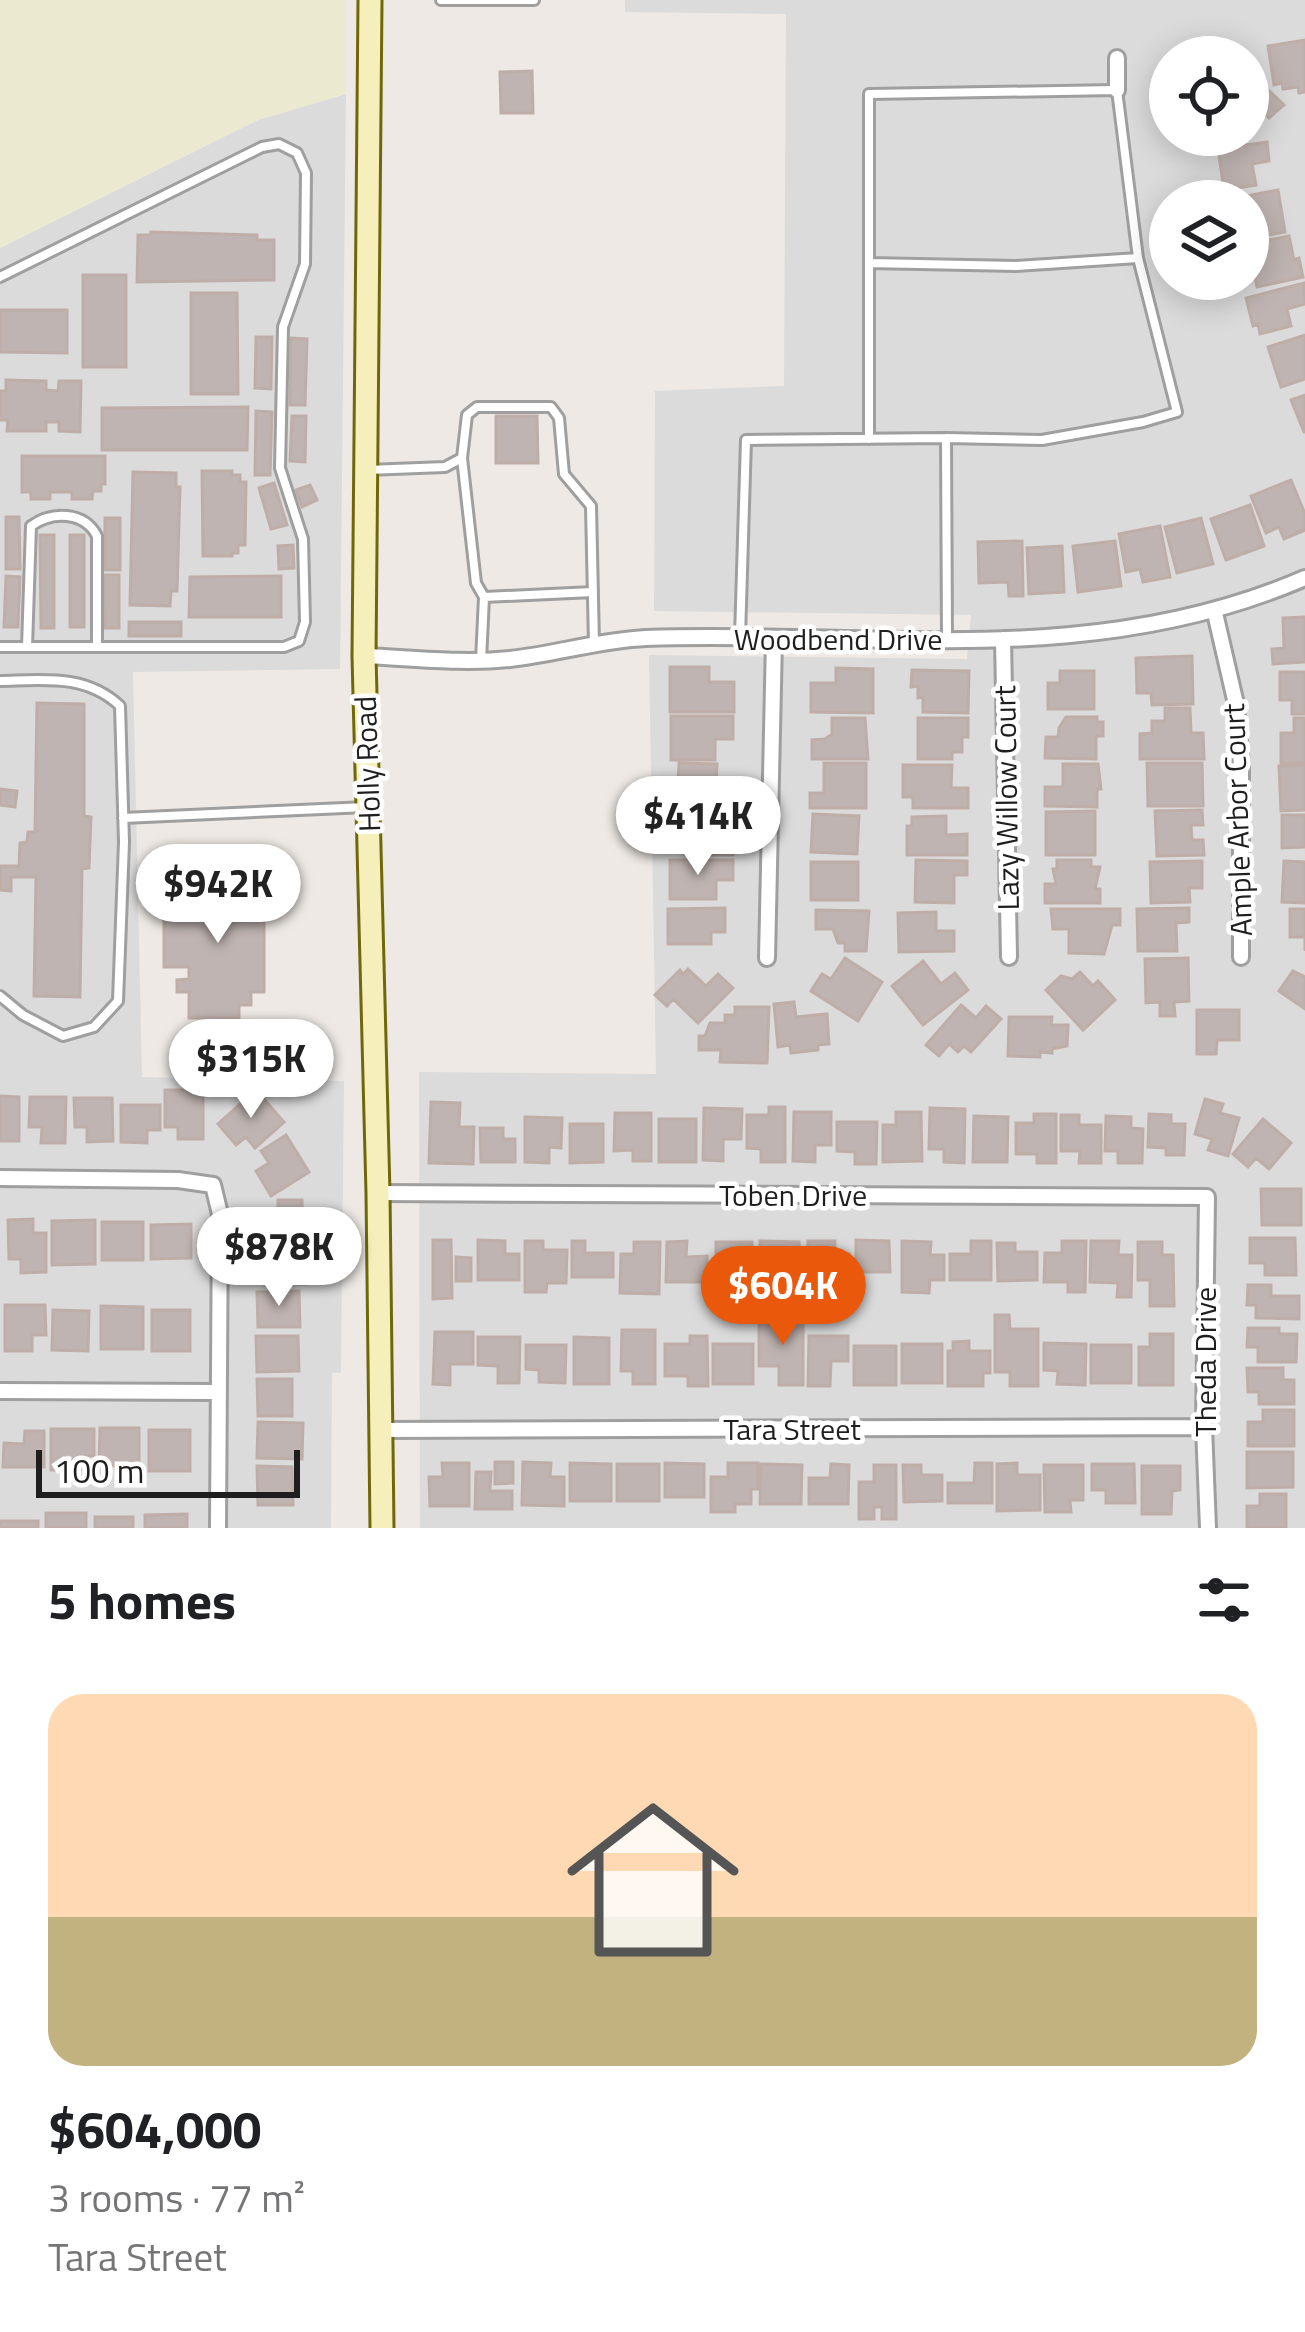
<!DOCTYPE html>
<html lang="en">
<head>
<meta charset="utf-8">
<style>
  body { margin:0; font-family:"Titillium Web",sans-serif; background:#f2f2f2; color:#202124; height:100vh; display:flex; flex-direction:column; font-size:45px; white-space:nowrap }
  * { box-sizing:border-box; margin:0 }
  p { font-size:39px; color:#757577 }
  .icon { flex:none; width:66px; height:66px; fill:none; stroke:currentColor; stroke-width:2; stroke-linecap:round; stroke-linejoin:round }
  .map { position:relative; height:1528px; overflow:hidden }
  .sheet { display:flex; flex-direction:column; background:#fff; flex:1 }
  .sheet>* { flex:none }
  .controls { position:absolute; left:1149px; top:36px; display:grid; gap:24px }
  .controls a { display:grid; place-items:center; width:120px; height:120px; border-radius:50%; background:#fff; box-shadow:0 6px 30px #0003; font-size:60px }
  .scale { position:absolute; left:36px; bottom:30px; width:264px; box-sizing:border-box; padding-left:12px; border:6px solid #1e1e1e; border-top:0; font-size:33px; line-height:42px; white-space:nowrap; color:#1e1e1e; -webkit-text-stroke:9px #fff; paint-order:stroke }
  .price { position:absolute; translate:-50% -102px; padding:0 27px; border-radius:42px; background:#fff; color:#222; font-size:39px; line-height:78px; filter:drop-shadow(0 3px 6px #0008) }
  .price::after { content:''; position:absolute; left:50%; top:72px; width:36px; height:27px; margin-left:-18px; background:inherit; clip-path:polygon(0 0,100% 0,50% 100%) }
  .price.current { background:#ea580c; color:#fff }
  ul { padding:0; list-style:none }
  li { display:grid; align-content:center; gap:24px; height:636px; padding:0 48px }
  li span { display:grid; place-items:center; height:372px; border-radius:36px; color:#555 }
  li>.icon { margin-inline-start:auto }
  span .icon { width:216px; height:216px; fill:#fffc; stroke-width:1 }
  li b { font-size:51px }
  h2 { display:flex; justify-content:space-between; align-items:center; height:144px; padding:0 48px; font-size:51px }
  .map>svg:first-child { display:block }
  .residential { fill:#dcdbdb; fill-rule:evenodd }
  .farmland { fill:#ece9d1 }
  .building { fill:#bfb4b1; stroke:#bfaea8; stroke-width:3 }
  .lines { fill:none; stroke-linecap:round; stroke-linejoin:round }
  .lane-casing { stroke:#9f9f9f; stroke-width:14 }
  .street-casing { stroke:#9f9f9f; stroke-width:20 }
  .secondary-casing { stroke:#6f680b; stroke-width:27 }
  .lane { stroke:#fff; stroke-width:8 }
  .street { stroke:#fff; stroke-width:14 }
  .secondary { stroke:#f6efbb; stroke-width:21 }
  .labels { text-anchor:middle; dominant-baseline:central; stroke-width:9; stroke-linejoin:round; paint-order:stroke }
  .street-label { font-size:30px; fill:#1e1e1e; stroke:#fff }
</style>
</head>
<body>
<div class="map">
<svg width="1305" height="1528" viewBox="0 0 1305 1528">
  <rect width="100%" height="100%" fill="#eee9e4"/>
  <!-- residential -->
  <path class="residential" d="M625 0H1305V1528H420L419 1072 656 1074 649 655 967 659 971 615 654 611 655 391 784 386 786 14 625 12ZM1170 57H1248V135H1170ZM1170 201H1248V279H1170Z
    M346 94 340 669 133 672 142 1077 344 1081 341 1373H332L331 1528H0V248L258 120Z"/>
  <!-- farmland -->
  <path class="farmland" d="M0 0H346V94L258 120 0 248Z"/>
  <!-- building -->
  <path class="building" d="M1305 40V92L1299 93 1298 87 1283 89 1282 83 1274 85 1268 46Z
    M532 71 533 113H501L500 72Z
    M1248 71 1284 105 1269 118 1255 105 1248 112Z
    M1267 142 1269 161 1252 164 1256 185 1224 190 1218 149Z
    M1278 190 1285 232 1248 239V201L1231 199Z
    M151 232 257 235V240H274V280L137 282 138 235H151Z
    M1289 236 1294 260 1299 258 1303 277 1257 287 1248 244Z
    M83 275H126V367H83Z
    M1304 283 1305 304 1287 309 1291 326 1260 334 1258 324 1253 326 1246 298Z
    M191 293H237L238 394H191Z
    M0 310H67V353L0 352Z
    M1305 335V379L1281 387 1268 347Z
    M256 337H272L271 389 255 388Z
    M291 338 307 339 305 405H290Z
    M6 380 46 381V390L58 391 59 381H81L80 432 59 431V422H46V431H7L8 420H0V391H6Z
    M1305 395V432H1304L1291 400Z
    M248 407 247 450H102V408Z
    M256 411 272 412 270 475H255Z
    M292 416H306L305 462 290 461Z
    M496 416H537L538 463H496Z
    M22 456H105V484H101V491H93L92 499H72V492H50V499H31V492H22Z
    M202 471H232V475H240V482H246L245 545H238V553H232V556H203Z
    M133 472 176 473V487H180L177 591H171L170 606 130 605Z
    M1291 480 1305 514V530L1284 539 1279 527 1266 533 1251 496Z
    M274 483 287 525 271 529 259 488Z
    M310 485 317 500 302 507 296 490Z
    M1250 505 1264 546 1226 560 1211 519Z
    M6 517H19L20 569H6Z
    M105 518H120V570H105Z
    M1201 518 1213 564 1177 573 1165 527Z
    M1160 526 1170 577 1143 582 1140 569 1126 572 1119 534Z
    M40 535H54V628H41Z
    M70 535H84V627H70Z
    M1022 541 1023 596H1009L1008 582 979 583 978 542Z
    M1115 541 1121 586 1078 592 1073 546Z
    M293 545 294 568 279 569 278 546Z
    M1062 546 1064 592 1029 594 1027 548Z
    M104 575H119V628H105Z
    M6 576 20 577 18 627H4Z
    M281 576V617H189L190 577Z
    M1305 617V662L1273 664 1272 649 1284 648 1283 618Z
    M129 622H181V636H129Z
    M1192 656 1193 704 1152 705 1151 693H1137L1136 658Z
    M670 667H709V682H734V712H670Z
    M836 668 873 669V713L811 712V683H836Z
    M912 670 969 671 968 713 923 712V697L918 698V686L911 687Z
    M1060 671H1094V709H1048V683H1060Z
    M1280 672H1305V714H1292V700H1280Z
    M37 703 84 704V816L91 817 89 868 82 869 80 997 34 996 36 877H11V891L0 890V866H19L20 843 27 842 28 832H35Z
    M1165 708H1190L1191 733H1203L1204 759H1140V734L1152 733V721H1165Z
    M671 716H733V739H715V760H671Z
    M1066 717H1097V722H1103V736H1096V759L1045 758 1046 737H1058L1059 728Z
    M832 718H865L868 759H812V740L825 739 832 734Z
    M918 718H968V737H962V752H952V759H918Z
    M1294 718H1305V763H1281V733H1294Z
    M679 763 717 764 716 785H734V809L677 807Z
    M824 763H866V808H810V793H824Z
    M1147 763H1202L1203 806H1148Z
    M1063 764H1098L1101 789H1097V807L1045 806V787H1063Z
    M903 765H952L951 788H968V808H913V797H903Z
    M1305 765V810L1281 811 1279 766Z
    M0 789 17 791 15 807 0 805Z
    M1202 810 1203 825H1191L1192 840H1203L1204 855 1157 856 1155 811Z
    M1095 811V855H1046V812Z
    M685 812H733V855H685V840H673V826H685Z
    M813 814 859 816 857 854 811 852Z
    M1282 815H1305V847L1282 848Z
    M946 816V835L967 834V855H907V826H912V817Z
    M670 860H733V880H716V899H670Z
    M916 860 967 861V875H954V903L915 902Z
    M1057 860H1091V867H1100L1095 889H1100V903H1045V884H1056L1053 869H1057Z
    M1202 861V888H1189L1190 902 1151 903 1150 862Z
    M1284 861 1305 862V903L1282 902Z
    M811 862H858V900H811Z
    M201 877H239V890H264V992H251V1005H239V1018H189V992H177V980L189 979V967H164V916L177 915V890H201Z
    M725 908V932H711V944H668V909Z
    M1189 908V922L1176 923 1177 951H1138L1137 909Z
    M1051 909H1120V925H1112L1104 954 1069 953V929H1053Z
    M1290 909H1305V951V937H1290Z
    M816 910 869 911 866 951H845V943H838L833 929H816Z
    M936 912V931H954V951L899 952 898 913Z
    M845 958 882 982 858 1021 811 991 822 974 831 979Z
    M1188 958 1189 1001 1174 1002 1175 1016H1160V1002L1146 1003 1145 959Z
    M923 961 941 984 955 973 968 990 923 1025 892 986Z
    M688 969 706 986 718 974 733 988 698 1023 673 999 667 1006 655 995 680 970 683 974Z
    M1293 971 1305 977V1009L1279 991Z
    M1080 972 1093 986 1098 981 1115 1000 1083 1030 1046 990 1061 976 1072 979Z
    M794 1002 796 1017 827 1014 829 1044 818 1045V1050L791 1053 790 1045 778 1047 774 1004Z
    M961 1005 976 1018 986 1006 1001 1019 971 1052 964 1046 958 1052 949 1044 939 1056 926 1045Z
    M735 1007H769L767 1063 720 1062 721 1050H699V1036H705L710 1023H725V1015H735Z
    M1197 1010H1239V1040H1217L1216 1054H1197Z
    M1009 1017H1052L1051 1025H1068L1067 1046 1052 1049V1053L1040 1052V1057L1008 1056Z
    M165 1090H203V1139H178V1127H165Z
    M256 1090 284 1122 255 1148 246 1137 236 1145 218 1124Z
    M0 1096 19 1097V1141H0Z
    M30 1097H66L65 1143H41L42 1127H29Z
    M74 1098H112L113 1141 87 1142V1127H75Z
    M1205 1099 1223 1104 1220 1113 1239 1118 1228 1156 1208 1150 1212 1139 1195 1134Z
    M431 1102 460 1103 459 1127H474L473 1164 429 1163Z
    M121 1105H160V1130H147V1143L121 1142Z
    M769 1107H785V1162H761V1149L747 1148V1115H769Z
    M704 1108 742 1109 741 1139H723V1161L703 1160Z
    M930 1108 965 1109 964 1163 944 1162V1149H929Z
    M794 1112H831V1145H815V1162L793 1161Z
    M896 1112H921L922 1161 883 1162V1125H896Z
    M615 1113H651V1161H633V1150L614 1151Z
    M1034 1114H1056V1163H1037V1154H1016V1123H1034Z
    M1149 1114 1171 1115V1124H1185L1184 1155H1166V1148L1148 1147Z
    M1061 1115H1079V1125H1101V1163H1079L1080 1151H1061Z
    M974 1116 1008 1117 1007 1162H973Z
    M1106 1116 1131 1117V1128L1143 1129 1142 1163H1118V1151H1105Z
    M525 1117 562 1118 561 1148 549 1147V1163L525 1162Z
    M659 1119H696V1162H659Z
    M1263 1119 1291 1143 1269 1169 1256 1158 1248 1167 1233 1154Z
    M837 1122H877L876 1164H855V1152L837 1151Z
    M570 1124H603V1162L570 1163Z
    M480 1128H503V1139H515V1162H481Z
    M286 1135 309 1172 271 1196 256 1171 269 1163 261 1151Z
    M1261 1189H1301V1225H1262Z
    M278 1200H302V1226H290V1239H266V1213H278Z
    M33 1219V1233H46V1272L21 1273V1259H9L8 1220Z
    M95 1220V1264L52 1265V1221Z
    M102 1222H143V1260H102Z
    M191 1224V1258L151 1259V1225Z
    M1250 1238H1295L1296 1275H1265V1263H1250Z
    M433 1240H451L452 1298 433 1299Z
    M478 1240 505 1241V1254H519V1280H478Z
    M856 1240 889 1241 890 1272H856Z
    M525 1241H543V1250H567L566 1283H547L546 1292H525Z
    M572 1241H585V1253H613V1277H572Z
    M687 1241 686 1257 707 1256V1282H666L667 1242Z
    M760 1241 799 1242 800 1277H786L787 1289H761Z
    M808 1241H835V1254H849V1281H808Z
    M902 1241 931 1242 930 1255H944V1280H930L929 1293 902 1292Z
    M971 1241H991V1280H950V1254H971Z
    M1062 1241H1086L1085 1292H1068V1282H1044L1045 1253H1062Z
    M1091 1241H1119L1118 1255H1132L1131 1297H1117L1118 1283 1090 1282Z
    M634 1242H660L659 1294 620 1293 621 1254H634Z
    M716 1242H752V1273H716Z
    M1138 1242H1162V1255H1173L1174 1306H1150V1280H1138Z
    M997 1243H1015V1252H1037V1280L998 1281Z
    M257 1245H306L307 1284H269L270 1271H257Z
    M456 1257 471 1258V1281H456Z
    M1248 1285H1271V1296H1299V1319L1256 1318V1305H1247Z
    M803 1286 804 1310H787V1287Z
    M299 1291 300 1327H258L257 1292Z
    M5 1305H45L46 1335H32V1351H5Z
    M101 1306 143 1307V1349H101Z
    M53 1310 89 1311 88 1351 52 1350Z
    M152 1310H190V1351H152Z
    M995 1315H1009L1010 1329H1038V1386H1010V1372H995Z
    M759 1319H803V1385H779V1366H759Z
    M1248 1328H1279V1334H1297L1296 1362H1258V1347H1247Z
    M622 1330H655V1384H633V1371H621Z
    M435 1332H473V1364H450V1385L433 1384Z
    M1150 1334H1173V1385H1139V1347H1150Z
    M256 1336H298L299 1371 257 1372Z
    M690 1336H707L708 1386H688V1376H665V1344H690Z
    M809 1336H848V1361H831L830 1386H808Z
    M478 1337H520L519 1383H498V1366L478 1365Z
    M574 1337 609 1338V1384H574Z
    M969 1341V1351H990V1373H983V1386H948V1351H953V1342Z
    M1044 1343 1086 1344 1085 1385 1057 1384 1058 1371 1044 1370Z
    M713 1344H753V1384H713Z
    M902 1344H942V1383H902Z
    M526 1345H566L565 1383 539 1382V1370L526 1369Z
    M1091 1345H1131V1383H1091Z
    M854 1346H896V1385H854Z
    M1247 1368H1283V1380H1294V1404H1259V1392H1248Z
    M257 1379H292V1416H258Z
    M1263 1410H1294V1446H1248V1422H1263Z
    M258 1422 303 1423 302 1459 257 1458Z
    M100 1428H139V1466H99Z
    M51 1429H94V1456H79L80 1470H51Z
    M149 1430H190V1471H149Z
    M25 1431H44V1467H3L4 1443 24 1444Z
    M1247 1452H1293V1487L1247 1488Z
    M495 1462H513V1483L495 1484Z
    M523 1462 551 1463 550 1477H564V1506L522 1505Z
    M442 1463H469V1506H430L429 1477H443Z
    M570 1463 611 1464V1501H570Z
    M665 1463 704 1464V1497H665Z
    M728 1463H758V1489H751V1504H735V1512H711V1477H728Z
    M975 1463H992V1503H948V1483H974Z
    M1017 1463V1475H1040V1510L997 1511V1464Z
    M617 1464H659V1501H617Z
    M761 1464 802 1465 801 1504H760Z
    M831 1464 849 1465 848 1504H809V1478H830Z
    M1092 1464H1134L1135 1503H1106V1490H1092Z
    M874 1465H896V1519H882V1507H874V1519H859V1482H874Z
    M903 1465H921V1475H942V1501L904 1502Z
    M1044 1465H1083V1500H1070L1071 1512H1045Z
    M257 1466 292 1467 293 1505H258Z
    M1142 1466H1180V1490L1172 1491 1171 1514H1142Z
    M476 1472H491L490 1491H512V1509H475Z
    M1260 1494H1286V1528H1247V1506H1260Z
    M46 1513H86V1528H46Z
    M187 1514V1528H145V1515Z
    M95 1517H133V1528H95Z
    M0 1521H38V1528H0Z"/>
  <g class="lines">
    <defs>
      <path id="lane" d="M441 0H534
        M869 263 1016 266 1138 258
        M0 277 262 147 279 144 297 153 306 173 305 264 283 327 280 468 303 539 305 622 299 641 284 647H0
        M869 439V94L1117 90 1138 258 1177 412 1143 422 1042 440 946 438
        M462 458 476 583 484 597 593 592
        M367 470 445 467 462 458 467 415 477 407H551L559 418 564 474 591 506 594 644
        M740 637 746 440 946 438 947 638
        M27 647 31 526C52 511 84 511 97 536V647
        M481 661 484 597
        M0 681C45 680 86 674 120 706L124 842 118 1001 94 1027 63 1036 23 1015 0 996
        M123 818 367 807"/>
      <path id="street" d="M1117 58V90
        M1215 613 1236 704 1241 765V957
        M1003 639 1009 957
        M364 656C413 658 462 664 510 659 556 654 600 640 646 638 872 630 1090 671 1305 578
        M767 958 774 640
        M0 1178 178 1180 213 1185 220 1214 218 1528
        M378 1193 1207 1197 1204 1427 1208 1528
        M0 1391 216 1392
        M380 1430 1204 1427"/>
      <path id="secondary" d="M370 0 364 656 378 1193 382 1528"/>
    </defs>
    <!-- lane casing -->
    <use href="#lane" class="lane-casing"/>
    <!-- street casing -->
    <use href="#street" class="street-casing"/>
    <!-- secondary casing -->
    <use href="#secondary" class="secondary-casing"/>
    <!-- lane -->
    <use href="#lane" class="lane"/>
    <!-- street -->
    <use href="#street" class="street"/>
    <!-- secondary -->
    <use href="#secondary" class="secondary"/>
  </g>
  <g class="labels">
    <!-- street labels -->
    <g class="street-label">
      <text x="838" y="639">Woodbend Drive</text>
      <text transform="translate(367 764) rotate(-92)">Holly Road</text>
      <text transform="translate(1006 798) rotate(-91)">Lazy Willow Court</text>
      <text transform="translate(1237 820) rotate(-92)">Ample Arbor Court</text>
      <text x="793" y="1195">Toben Drive</text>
      <text transform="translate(1205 1362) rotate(-90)">Theda Drive</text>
      <text x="792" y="1429">Tara Street</text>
    </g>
  </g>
</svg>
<div class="controls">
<a><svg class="icon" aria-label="locate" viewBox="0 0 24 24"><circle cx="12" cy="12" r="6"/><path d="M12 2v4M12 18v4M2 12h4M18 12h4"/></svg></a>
<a><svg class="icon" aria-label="layers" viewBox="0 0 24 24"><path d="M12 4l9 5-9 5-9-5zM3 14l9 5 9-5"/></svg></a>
</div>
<div class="scale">100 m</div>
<b class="price" style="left:698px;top:878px">$414K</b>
<b class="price" style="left:218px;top:946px">$942K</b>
<b class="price" style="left:251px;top:1121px">$315K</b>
<b class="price" style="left:279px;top:1309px">$878K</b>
<b class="price current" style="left:783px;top:1348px">$604K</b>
</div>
<section class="sheet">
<h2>5 homes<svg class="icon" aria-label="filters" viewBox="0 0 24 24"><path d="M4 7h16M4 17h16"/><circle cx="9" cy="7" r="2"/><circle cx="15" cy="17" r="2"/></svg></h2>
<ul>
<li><span style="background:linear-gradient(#ffd9b3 60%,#c2b280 0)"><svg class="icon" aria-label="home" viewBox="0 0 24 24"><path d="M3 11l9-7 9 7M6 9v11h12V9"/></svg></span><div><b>$604,000</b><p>3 rooms · 77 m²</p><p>Tara Street</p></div></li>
</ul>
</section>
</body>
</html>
